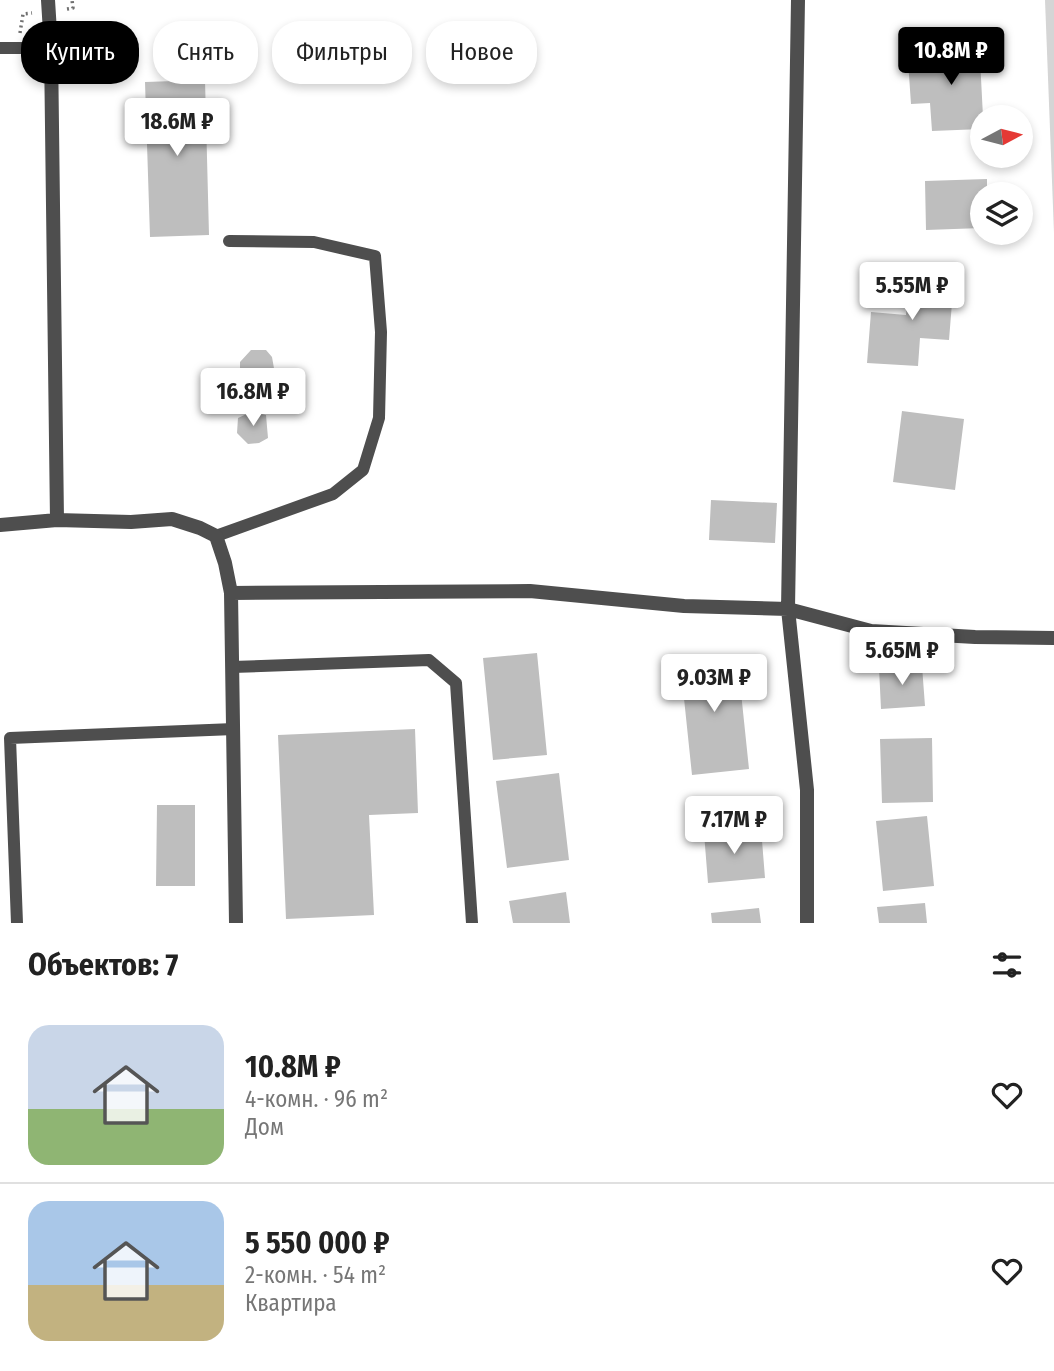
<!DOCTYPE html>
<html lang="ru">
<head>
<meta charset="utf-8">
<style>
  body { margin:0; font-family:"Fira Sans Condensed",sans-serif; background:#f2f2f2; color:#222; height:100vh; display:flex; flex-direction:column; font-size:26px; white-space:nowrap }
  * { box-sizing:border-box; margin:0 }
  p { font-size:23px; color:#767676 }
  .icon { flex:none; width:38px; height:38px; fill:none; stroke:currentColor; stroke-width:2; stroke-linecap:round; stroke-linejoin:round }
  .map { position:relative; height:923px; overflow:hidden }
  .panel { display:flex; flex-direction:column; background:#fff; flex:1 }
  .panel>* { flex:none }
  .top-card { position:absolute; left:21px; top:21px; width:700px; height:63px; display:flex; gap:14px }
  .needle { width:46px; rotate:83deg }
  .controls { position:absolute; left:970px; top:105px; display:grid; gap:14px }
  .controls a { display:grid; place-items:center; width:63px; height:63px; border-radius:50%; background:#fff; box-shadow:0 4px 10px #0003; font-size:35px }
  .price { position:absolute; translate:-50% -60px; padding:0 16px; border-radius:7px; background:#fff; color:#222; font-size:23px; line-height:46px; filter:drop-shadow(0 2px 4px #0008) }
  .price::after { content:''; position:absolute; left:50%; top:42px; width:21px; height:16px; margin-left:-10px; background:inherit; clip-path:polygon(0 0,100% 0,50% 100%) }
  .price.active { background:#000; color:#fff }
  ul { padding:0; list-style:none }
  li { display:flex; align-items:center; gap:21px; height:175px; padding:0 28px }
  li+li { border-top:2px solid #e0e0e0 }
  li span { display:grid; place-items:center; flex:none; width:196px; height:140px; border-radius:21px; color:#555 }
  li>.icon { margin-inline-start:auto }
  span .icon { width:84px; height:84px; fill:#fffc; stroke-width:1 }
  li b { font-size:30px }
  h2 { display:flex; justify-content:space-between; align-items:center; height:84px; padding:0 28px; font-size:30px }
  .tag { padding:0 24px; border-radius:28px; background:#fff; box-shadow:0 4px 10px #0003; font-size:24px; line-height:63px }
  .tag.active { background:#000; color:#fff }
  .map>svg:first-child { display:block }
  .green { fill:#d5d5d5 }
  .building { fill:#bebebe }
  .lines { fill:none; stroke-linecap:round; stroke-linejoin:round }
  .path { stroke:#707070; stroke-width:3.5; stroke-dasharray:2 3.5; stroke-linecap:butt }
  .service { stroke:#4e4e4e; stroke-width:12 }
  .minor { stroke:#4e4e4e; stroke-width:14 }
</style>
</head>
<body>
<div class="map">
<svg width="1054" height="923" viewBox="0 0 1054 923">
  <rect width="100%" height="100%" fill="#fff"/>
  <!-- green -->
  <path class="green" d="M1045 0H1054V233Z"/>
  <!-- building -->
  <path class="building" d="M979 39 983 117H982V129L932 131 930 103 911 104 908 61 948 58 947 41Z
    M205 80 209 235 150 237 145 82Z
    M987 179V194H982V228L926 230 925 181Z
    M909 275 954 278 949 340 920 338 918 366 867 363 871 312 906 315Z
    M251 350H266L272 357 275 374 268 381 254 386 240 375V362Z
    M902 411 964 419 955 490 893 482Z
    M251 412 266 415 268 438 259 443 248 444 237 433 238 418Z
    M711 500 777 503 775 543 709 540Z
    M537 653 547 755 493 760 483 658Z
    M737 654 749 769 692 775 680 660Z
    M922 666 925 706 881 709 879 668Z
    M415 729 418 813 369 815 374 915 286 919 278 735Z
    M932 738 933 802 882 803 880 739Z
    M559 773 569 860 507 868 496 781Z
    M157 805H195V886H156Z
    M927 816 934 886 883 891 876 821Z
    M761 828 765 878 708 883 704 833Z
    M566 892 570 923H513L509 901Z
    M925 903 927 923H879L877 907Z
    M759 908 761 923H712L711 913Z"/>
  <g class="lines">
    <!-- path -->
    <path class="path" d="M67 9 73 8 72 0
      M20 33 23 14 32 13"/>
    <!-- service -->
    <path class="service" d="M0 48H51
      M216 536 333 494 363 470 379 418 381 332 375 256 314 242 229 241
      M232 667 429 660 456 683 472 923
      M17 923 10 738 234 729"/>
    <!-- minor -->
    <path class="minor" d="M48 0 51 48 57 520
      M798 0 788 609 807 790V923
      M0 525 57 520 131 522 172 519 200 528 216 536 225 563 231 593 236 923
      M231 593 530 591 684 606 788 609 871 631 975 637 1054 638"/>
  </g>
</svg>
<div class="controls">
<a><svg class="needle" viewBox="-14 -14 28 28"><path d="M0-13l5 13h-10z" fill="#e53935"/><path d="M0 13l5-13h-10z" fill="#767676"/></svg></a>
<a><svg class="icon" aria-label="layers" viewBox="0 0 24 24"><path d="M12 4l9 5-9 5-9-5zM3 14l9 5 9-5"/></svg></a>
</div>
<b class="price active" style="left:951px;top:87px">10.8M ₽</b>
<b class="price" style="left:177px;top:158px">18.6M ₽</b>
<b class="price" style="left:912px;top:322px">5.55M ₽</b>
<b class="price" style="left:253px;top:428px">16.8M ₽</b>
<b class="price" style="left:902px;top:687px">5.65M ₽</b>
<b class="price" style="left:714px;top:714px">9.03M ₽</b>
<b class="price" style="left:734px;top:856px">7.17M ₽</b>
<div class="top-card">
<a class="tag active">Купить</a>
<a class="tag">Снять</a>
<a class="tag">Фильтры</a>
<a class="tag">Новое</a>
</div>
</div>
<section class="panel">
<h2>Объектов: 7<svg class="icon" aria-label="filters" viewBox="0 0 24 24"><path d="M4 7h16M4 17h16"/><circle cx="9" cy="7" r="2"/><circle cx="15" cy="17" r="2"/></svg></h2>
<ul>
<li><span style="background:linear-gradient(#c9d6e8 60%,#8fb573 0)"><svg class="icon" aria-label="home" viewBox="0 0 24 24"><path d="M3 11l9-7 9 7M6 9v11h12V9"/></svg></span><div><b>10.8M ₽</b><p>4-комн. · 96 m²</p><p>Дом</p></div><svg class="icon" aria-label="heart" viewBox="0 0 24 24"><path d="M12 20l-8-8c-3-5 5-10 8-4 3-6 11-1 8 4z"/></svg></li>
<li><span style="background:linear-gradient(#a9c7e8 60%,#c2b280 0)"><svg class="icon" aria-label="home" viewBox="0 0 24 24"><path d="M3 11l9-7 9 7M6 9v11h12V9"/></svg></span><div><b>5 550 000 ₽</b><p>2-комн. · 54 m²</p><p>Квартира</p></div><svg class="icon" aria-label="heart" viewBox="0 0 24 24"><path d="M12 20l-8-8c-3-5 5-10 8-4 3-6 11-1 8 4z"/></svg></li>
</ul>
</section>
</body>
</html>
